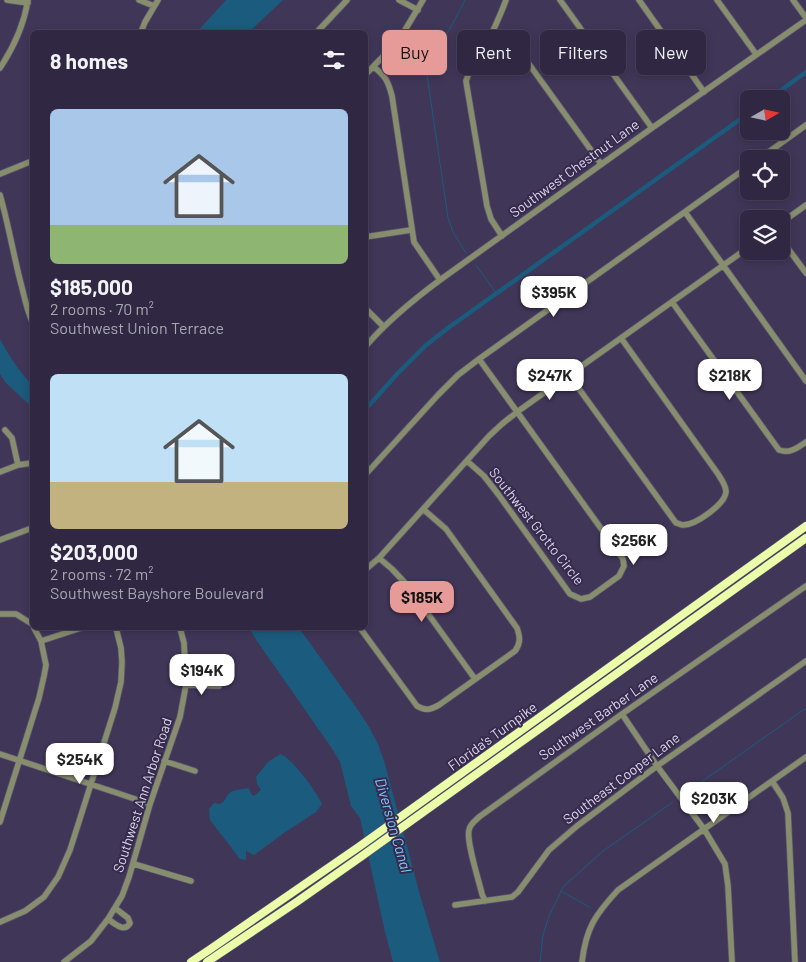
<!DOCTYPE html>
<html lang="en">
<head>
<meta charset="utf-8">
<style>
  body { margin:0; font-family:Barlow,sans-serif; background:#383049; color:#f1f3f6; height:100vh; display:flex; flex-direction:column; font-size:19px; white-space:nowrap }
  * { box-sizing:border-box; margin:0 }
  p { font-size:16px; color:#a8a6b2 }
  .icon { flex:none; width:28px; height:28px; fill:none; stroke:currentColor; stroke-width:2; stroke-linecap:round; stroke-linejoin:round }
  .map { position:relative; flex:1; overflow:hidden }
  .drawer { position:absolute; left:30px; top:30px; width:338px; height:600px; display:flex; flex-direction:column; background:#302842; border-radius:8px; box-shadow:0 2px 8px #0003,0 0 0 1px #4b445b }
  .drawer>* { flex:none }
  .hud { position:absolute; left:382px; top:30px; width:348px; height:45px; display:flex; gap:10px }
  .needle { width:32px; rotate:81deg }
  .tools { position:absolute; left:740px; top:90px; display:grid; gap:10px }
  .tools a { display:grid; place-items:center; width:50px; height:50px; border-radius:8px; background:#302842; box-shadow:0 2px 8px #0003,0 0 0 1px #4b445b; font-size:25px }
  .price { position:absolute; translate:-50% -42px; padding:0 11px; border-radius:10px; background:#fff; color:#222; font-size:16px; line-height:32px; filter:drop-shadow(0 1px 2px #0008) }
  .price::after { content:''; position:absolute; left:50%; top:30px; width:15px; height:11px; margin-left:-8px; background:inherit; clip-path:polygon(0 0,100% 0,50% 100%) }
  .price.current { background:#e69b98; color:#111 }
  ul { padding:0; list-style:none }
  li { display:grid; align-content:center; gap:10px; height:265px; padding:0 20px }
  li span { display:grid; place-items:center; height:155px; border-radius:8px; color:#555 }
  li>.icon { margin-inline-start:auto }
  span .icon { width:90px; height:90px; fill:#fffc; stroke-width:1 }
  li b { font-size:21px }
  h2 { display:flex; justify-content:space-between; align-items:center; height:60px; padding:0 20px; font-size:21px }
  .pill { padding:0 18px; border-radius:8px; background:#302842; box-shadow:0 2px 8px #0003,0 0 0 1px #4b445b; font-size:18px; line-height:45px }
  .pill.current { background:#e69b98; color:#111 }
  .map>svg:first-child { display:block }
  .water { fill:#1b5b7e }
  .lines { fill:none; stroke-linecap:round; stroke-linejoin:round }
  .stream { stroke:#1b5b7e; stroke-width:1 }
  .canal { stroke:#1b5b7e; stroke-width:4.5 }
  .minor-casing { stroke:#5c5373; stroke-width:7 }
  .highway-casing { stroke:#5c5373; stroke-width:9 }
  .minor { stroke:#868e6d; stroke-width:5.5 }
  .highway { stroke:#ecfdaa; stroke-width:8 }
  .labels { text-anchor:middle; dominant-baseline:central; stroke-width:4; stroke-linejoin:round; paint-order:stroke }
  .street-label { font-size:14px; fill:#dcd7ec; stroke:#362b4d }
  .water-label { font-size:15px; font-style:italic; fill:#77c9fd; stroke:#362b4d }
</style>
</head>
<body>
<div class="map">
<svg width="806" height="962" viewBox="0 0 806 962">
  <rect width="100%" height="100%" fill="#403658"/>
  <!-- water -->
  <path class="water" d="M226 0H283L249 32H197Z
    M0 339C9 356 19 371 32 385V407L6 383 0 374Z
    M249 628H299L358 710 369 727 378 744 385 764 420 895 440 962H393L385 932 360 818 351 806 340 762 333 750 259 644Z
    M280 754C291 757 317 792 322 804L316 812 284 833 254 855 246 851V860L240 859 210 820 209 809 214 803C227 807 224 794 233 791 238 789 244 789 249 788L252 795 254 796 261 790 257 784 256 777 268 762Z"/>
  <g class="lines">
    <!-- stream -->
    <path class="stream" d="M465 0 451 27 429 60 426 68 448 218 453 232 466 253
      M476 265 496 293
      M687 792 806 708
      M561 891 591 908
      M540 962 543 935 549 916 563 887 603 851 673 802"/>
    <!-- canal -->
    <path class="canal" d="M769 99 806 72
      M365 410 398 373 425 346 448 328 749 113"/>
    <defs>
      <path id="minor" d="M7 0 28 3
        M139 0 154 6
        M399 0 418 10
        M560 0 652 128
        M639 0 704 92
        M717 0 756 54
        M793 0 806 18
        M141 32 145 22 158 0
        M317 32 347 0
        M492 33 510 44 521 53 601 164
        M374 67C386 77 388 81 392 96L414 242 440 280
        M0 68C14 47 24 24 28 0
        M365 75 399 40 423 0
        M759 159 806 125
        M0 174 32 161
        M0 195C8 223 13 252 20 280 24 294 26 308 32 321
        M685 212 806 381
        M781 223 806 205
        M502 236 491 219 487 206 466 81C471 64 483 49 492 33 497 22 502 11 506 0
        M365 237 411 230
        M781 239 806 273
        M672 302 779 450C790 454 797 448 806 442
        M365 308 383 326
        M365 347C387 321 413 300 440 280L652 128 806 20
        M569 375 676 523C678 523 681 525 683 525 696 525 725 504 726 492 726 485 721 479 718 474L621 338
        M5 430 12 438 18 465
        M467 461 484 476 498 494 570 594 581 599 590 597 619 576 624 566 623 559 479 359
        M0 472 18 465 32 463
        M365 475 438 395 458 375 479 359 749 166
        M0 540 32 528
        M379 558 392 569 408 586 475 679
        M365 570 379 558 489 436 502 424 517 412 749 247
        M0 614H16L32 624
        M360 628 417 706C426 711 430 710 439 705L515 651C521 643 520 637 517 628L446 529 423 509
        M41 641 81 628
        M186 685 219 686
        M622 714 657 766 704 829 725 864 728 886 732 962
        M0 754 150 804
        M164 761 195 771
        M772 781 783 798 788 813 795 962
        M0 822 39 698 44 676 46 665 41 641 34 628
        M134 864 191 881
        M485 901 482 894C479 881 466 841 469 830 470 824 475 821 479 817L622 714 806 586
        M455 905 512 897 518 892 549 850 577 826 657 766 806 661
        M108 919C115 924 125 933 130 923L128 918 115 908
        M0 922 25 911 44 897 58 877 70 850 115 708 121 682 122 662 121 648 116 628
        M64 962 91 941 108 919 122 896 129 877 150 804 180 717 186 685 184 643 180 628
        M582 962C586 928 595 915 618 890L806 757"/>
      <path id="highway" d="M191 962 209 950 360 846 806 526
        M207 962 298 901 362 856 806 538"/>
    </defs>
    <!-- minor casing -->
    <use href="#minor" class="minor-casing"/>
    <!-- highway casing -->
    <use href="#highway" class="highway-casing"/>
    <!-- minor -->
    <use href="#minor" class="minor"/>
    <!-- highway -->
    <use href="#highway" class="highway"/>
  </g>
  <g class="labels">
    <!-- street labels -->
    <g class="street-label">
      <text transform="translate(574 168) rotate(-36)">Southwest Chestnut Lane</text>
      <text transform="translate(537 526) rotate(52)">Southwest Grotto Circle</text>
      <text transform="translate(598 716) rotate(-35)">Southwest Barber Lane</text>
      <text transform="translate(492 736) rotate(-36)">Florida's Turnpike</text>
      <text transform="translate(621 778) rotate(-37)">Southeast Cooper Lane</text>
      <text transform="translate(142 795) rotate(-72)">Southwest Ann Arbor Road</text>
    </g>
    <!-- water labels -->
    <g class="water-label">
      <text transform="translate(394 825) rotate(74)">Diversion Canal</text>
    </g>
  </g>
</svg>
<div class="tools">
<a><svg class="needle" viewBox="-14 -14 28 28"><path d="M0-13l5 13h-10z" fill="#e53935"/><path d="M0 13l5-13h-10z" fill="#a8a6b2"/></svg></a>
<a><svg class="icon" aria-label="locate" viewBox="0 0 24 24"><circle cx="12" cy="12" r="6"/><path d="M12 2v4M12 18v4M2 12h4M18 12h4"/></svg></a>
<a><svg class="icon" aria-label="layers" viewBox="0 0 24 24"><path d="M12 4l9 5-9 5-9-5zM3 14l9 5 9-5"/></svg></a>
</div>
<b class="price" style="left:554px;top:318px">$395K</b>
<b class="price" style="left:550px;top:401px">$247K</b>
<b class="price" style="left:730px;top:401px">$218K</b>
<b class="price" style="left:634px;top:566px">$256K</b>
<b class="price current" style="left:422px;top:623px">$185K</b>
<b class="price" style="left:202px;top:696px">$194K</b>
<b class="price" style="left:80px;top:785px">$254K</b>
<b class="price" style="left:714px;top:824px">$203K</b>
<div class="hud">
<a class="pill current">Buy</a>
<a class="pill">Rent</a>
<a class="pill">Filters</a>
<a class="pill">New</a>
</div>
<section class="drawer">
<h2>8 homes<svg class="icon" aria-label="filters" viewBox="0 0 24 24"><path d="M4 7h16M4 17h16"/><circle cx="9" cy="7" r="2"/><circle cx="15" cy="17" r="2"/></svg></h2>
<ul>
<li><span style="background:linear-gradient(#a9c7e8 75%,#8fb573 0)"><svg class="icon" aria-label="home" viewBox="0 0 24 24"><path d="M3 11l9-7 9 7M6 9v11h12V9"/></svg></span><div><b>$185,000</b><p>2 rooms · 70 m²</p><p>Southwest Union Terrace</p></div></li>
<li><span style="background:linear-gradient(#bfe0f5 70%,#c2b280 0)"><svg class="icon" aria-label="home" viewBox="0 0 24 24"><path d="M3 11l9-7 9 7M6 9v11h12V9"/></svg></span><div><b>$203,000</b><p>2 rooms · 72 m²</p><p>Southwest Bayshore Boulevard</p></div></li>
</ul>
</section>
</div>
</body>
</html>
